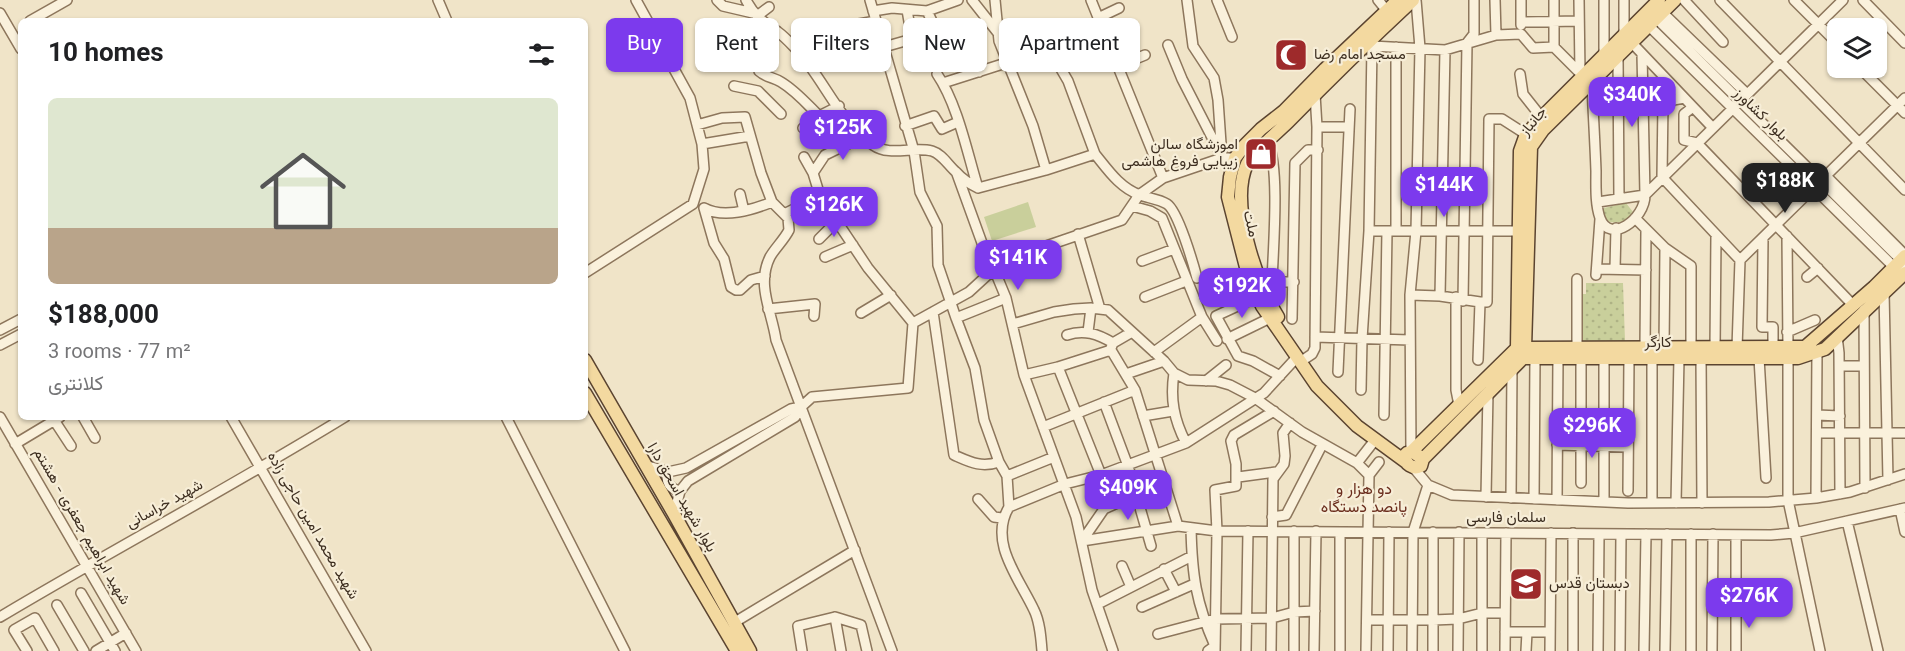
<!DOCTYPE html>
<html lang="en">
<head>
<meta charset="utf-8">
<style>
  body { margin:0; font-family:Georgia,Vazirmatn,serif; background:#f6f6f6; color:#202124; height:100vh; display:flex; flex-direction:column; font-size:22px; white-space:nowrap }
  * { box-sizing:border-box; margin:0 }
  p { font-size:20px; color:#757577 }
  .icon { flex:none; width:33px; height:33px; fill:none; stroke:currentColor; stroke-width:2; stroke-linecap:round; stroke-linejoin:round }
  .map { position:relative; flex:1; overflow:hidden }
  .drawer { position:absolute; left:18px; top:18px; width:570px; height:402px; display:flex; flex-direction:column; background:#fff; border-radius:9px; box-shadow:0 2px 4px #0004 }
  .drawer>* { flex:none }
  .hud { position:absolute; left:606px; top:18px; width:570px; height:54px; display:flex; gap:12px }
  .fabs { position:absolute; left:1827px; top:18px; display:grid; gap:12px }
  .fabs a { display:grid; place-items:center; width:60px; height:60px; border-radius:9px; background:#fff; box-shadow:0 2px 4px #0004; font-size:30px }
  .price { position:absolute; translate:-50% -51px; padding:0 14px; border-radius:12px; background:#7c3aed; color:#fff; font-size:20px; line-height:39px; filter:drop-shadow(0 2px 3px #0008) }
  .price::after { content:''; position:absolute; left:50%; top:36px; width:18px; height:14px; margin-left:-9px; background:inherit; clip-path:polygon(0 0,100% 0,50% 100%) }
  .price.selected { background:#222; color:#fff }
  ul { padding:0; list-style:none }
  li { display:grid; align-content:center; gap:12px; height:318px; padding:0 30px }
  li span { display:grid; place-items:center; height:186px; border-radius:9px; color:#555 }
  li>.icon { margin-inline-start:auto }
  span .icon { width:108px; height:108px; fill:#fffc; stroke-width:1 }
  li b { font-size:26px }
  h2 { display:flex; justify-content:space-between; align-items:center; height:72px; padding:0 30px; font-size:26px }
  .tag { padding:0 21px; border-radius:9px; background:#fff; box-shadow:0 2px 4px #0004; font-size:21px; line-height:54px }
  .tag.selected { background:#7c3aed; color:#fff }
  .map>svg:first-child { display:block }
  .grass { fill:url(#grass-dots) }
  .pitch { fill:#c9cf9b }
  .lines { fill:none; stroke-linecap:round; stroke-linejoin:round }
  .minor-casing { stroke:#8d765c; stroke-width:12 }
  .major-casing { stroke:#5b4430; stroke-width:15 }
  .minor { stroke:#faf1dc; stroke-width:9 }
  .major { stroke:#f3d9a0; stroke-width:12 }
  .labels { text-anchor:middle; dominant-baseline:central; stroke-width:4.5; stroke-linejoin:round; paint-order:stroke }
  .poi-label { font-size:15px; fill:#3d2e20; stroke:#f7eed8; text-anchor:start }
  .street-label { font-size:15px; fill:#3d2e20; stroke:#f7eed8 }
  .neighbourhood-label { font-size:16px; fill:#6b2e1e; stroke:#f7eed8 }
</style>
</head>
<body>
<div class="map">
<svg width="1905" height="651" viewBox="0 0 1905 651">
  <defs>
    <pattern id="grass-dots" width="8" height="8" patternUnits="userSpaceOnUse" patternTransform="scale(1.5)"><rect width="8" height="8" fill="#c9cf9b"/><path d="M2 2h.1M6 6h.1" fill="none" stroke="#aeb285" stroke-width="1.8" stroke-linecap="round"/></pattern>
  </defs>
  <rect width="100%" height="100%" fill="#f0e4c8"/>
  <!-- grass -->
  <path class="grass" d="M1626 203 1633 212 1629 219C1620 222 1613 225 1604 219V208Z
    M1586 283H1623L1625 341 1579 342 1578 294H1586Z"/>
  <!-- pitch -->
  <path class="pitch" d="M1028 202 1036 227 992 241 984 217Z"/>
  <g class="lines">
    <defs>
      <path id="minor" d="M438 0 447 21
        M717 0 723 6 753 13
        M746 0C755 17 763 21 778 32 785 37 792 45 798 51 824 80 841 124 873 145 890 157 913 146 932 151 942 154 948 165 956 172 962 179 970 184 978 188L1046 170 1095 154C1108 170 1120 188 1140 195 1148 198 1159 199 1167 204 1178 211 1193 263 1197 278
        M870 0 914 151 920 192 937 226 938 265 956 318 975 368 984 420 999 462
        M972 0 998 33 1054 57 1068 81 1095 154
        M995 0 999 41 1033 126 1046 170
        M1091 0 1163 178
        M1187 0 1193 46 1214 78 1218 100 1222 158
        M1217 0 1232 37
        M1378 0 1387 11
        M1495 0 1496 35
        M1579 0 1580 73
        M1604 0V55
        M1684 0 1723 42
        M1720 0 1905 190
        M1794 0 1838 44
        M1863 0 1905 43
        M873 11 892 8 927 11 958 0
        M927 11 951 60 968 53 979 72
        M0 13 21 49
        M1663 13 1747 94
        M757 16 769 7
        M1098 18 1119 8
        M1657 19 1901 260 1905 267
        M30 21 67 0
        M1521 22 1579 21
        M1521 25V0
        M1649 26 1894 267 1899 269
        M830 29 876 21
        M1624 36V0
        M841 42 880 32
        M1370 43 1372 46 1445 50 1496 35 1521 34 1533 48 1554 47 1578 71
        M1632 43 1713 128
        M755 44 777 31
        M1168 45 1182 79 1220 153
        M884 47 912 39 907 10
        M1396 47V231
        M1554 47V0
        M855 52 883 41
        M1642 54 1645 195
        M1618 57 1619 199
        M1118 66 1145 55
        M1860 68 1905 113
        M759 71C767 78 773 77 781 82 796 91 807 104 819 116
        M937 74C958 105 967 152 978 188
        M1520 74 1523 94 1542 118
        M943 83 1009 62
        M1592 83C1593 112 1595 142 1596 171 1596 186 1595 204 1600 218 1610 245 1645 219 1645 195L1598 202
        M734 86 758 91 781 114
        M1315 94 1317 127
        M1684 98 1663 102 1662 177 1740 260
        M1693 107 1684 114V140L1697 143 1852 304
        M697 125 722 118 745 117 761 173 772 202 788 218 789 230C784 240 775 248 770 257 756 285 772 312 776 340L892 651
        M905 126 934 116 942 129 958 122
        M803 128 819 116 839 106
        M1268 142C1280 169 1273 250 1272 282H1294
        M702 144 750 136
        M804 157 813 173 820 196 868 268 913 323
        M813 173 825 155 862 137
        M957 174 982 243 994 269 1006 298 1024 375 1076 517 1092 590 1113 651
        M1826 176 1905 255
        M740 194 744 211
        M1645 195 1843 0
        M1132 206 1150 211 1162 218 1202 317 1217 341
        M704 208 714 243 724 259 731 287 736 290H740L751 280 765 276
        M704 208C724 219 752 210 772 202
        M784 214 820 196
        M1635 218 1665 248 1691 266V348
        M1369 231H1518
        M1078 234 1100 309
        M1787 236 1788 347
        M819 239 837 221
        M1763 239 1762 327H1773V347
        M825 257 853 245
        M1142 261 1174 249
        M1597 269 1646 270
        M1615 269 1616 228
        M585 273 693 204 704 169 702 144 690 98 636 0
        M1596 275 1600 219
        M1807 277 1818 268
        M1577 279V348
        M1884 292 1888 480
        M1410 295 1440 296 1480 302
        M1440 296 1445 50
        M1145 297 1186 281
        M1257 297 1216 316 1238 356 1253 361 1280 376
        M1456 297V390L1459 405
        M1463 301 1467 43 1474 34V0
        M768 309 815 304 814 316
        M1864 310 1865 488
        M933 312 954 455C970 462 981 468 999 462L1007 476 1009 507 1065 484 1101 475 1186 443 1264 393 1297 357
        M861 313 891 295
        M956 318 1006 298
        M1292 319 1295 163 1308 150H1318
        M1013 324 1054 312 1074 309 1091 308 1108 310 1164 361 1174 373 1188 380 1216 381 1230 385 1255 398 1302 432 1357 463 1369 475 1366 651
        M0 330 21 319
        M1088 332 1091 308
        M1787 332 1815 320
        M1067 335C1084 329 1098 334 1113 343
        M1837 336 1839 353 1840 494
        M1315 337 1410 340
        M1227 339 1270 318
        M0 345 21 334
        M1111 348 1113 343 1132 332
        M1645 348 1646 230
        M1664 348 1665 248
        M1715 348 1716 235
        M1737 348 1740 260 1905 98
        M1154 352 1202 317
        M1306 358 1312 354 1315 348 1317 127H1349
        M1581 358V483
        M1652 358V503
        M1701 358 1702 503
        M1759 358 1766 478
        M1788 358V500L1820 651
        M1478 360 1480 302H1487L1489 119H1502L1527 135
        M1839 366H1864
        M1338 372 1350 109
        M1174 373C1170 399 1174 420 1186 443
        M1126 374 1164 361
        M1024 375 1058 367
        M1206 381 1226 365
        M1361 390 1362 339 1369 231 1372 46
        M1104 402 1128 466 1151 546
        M1384 415 1387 231
        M1817 415 1840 416
        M1143 416 1173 411
        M0 417 136 651
        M52 417 71 446
        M83 417 95 438
        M231 417 366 651
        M506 417 625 651
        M1043 427 1135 390
        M1817 433H1905
        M15 444 60 417
        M1557 445 1627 447
        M1411 452 1410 295 1416 231 1420 48 1416 0
        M1357 463 1375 440
        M645 465 668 472 686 468 791 409 801 407
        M1413 467 1428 485 1452 495 1628 503 1769 502 1816 498 1850 492 1905 474
        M668 472C665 482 670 489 680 491
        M1101 475 1058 367 1111 350 1135 390 1178 526 1217 531 1771 535 1794 533 1905 508
        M1369 475 1379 462
        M1007 476 1054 457
        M1238 477 1276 472
        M1628 491 1629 358
        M1486 497 1488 392
        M1511 498 1512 368
        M1816 498 1817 352
        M978 499 994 517 1002 518
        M1534 499 1535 358
        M1557 500 1558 358
        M1604 502V358
        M1676 503 1679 358
        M1009 507C988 542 1019 578 1034 610 1040 622 1041 638 1042 651
        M1900 509 1905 532
        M674 514 680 491 688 481 795 417 801 407 812 397 908 388 913 323 969 292 994 269 1020 255 1122 220 1139 195 1163 178 1222 158H1235
        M1272 517 1286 515 1322 445
        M1847 521 1878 651
        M1191 528C1192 575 1196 603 1215 646L1208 651
        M1294 531V651
        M1573 533V651
        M1082 541 1104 509 1135 495 1165 486
        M1082 541 1178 526
        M1122 566 1131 587
        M1164 569 1176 592
        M81 593 115 651
        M1098 604 1192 556
        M57 605 84 651
        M1142 607 1194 584
        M0 617C114 549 231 487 345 417
        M835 617 841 651
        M1367 620H1433L1458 619 1482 613H1505
        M735 622 855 550
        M1505 632H1550
        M1158 634 1215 619 1272 618 1294 612 1315 611
        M27 651 14 630 35 618 54 651
        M96 651 126 633
        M802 651 798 626 835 617 861 625 867 651
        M1215 651 1217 531 1215 490 1236 486V464L1231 441 1234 435 1274 411
        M1246 651 1248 531
        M1271 651 1273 479 1284 464 1285 456 1283 433 1290 423
        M1314 651 1316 531
        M1340 651V532
        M1388 651 1389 532
        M1412 651 1413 532 1428 485
        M1433 651V532
        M1458 651 1459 532
        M1482 651V533
        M1505 651 1506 533
        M1526 651 1527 632
        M1550 651 1551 533
        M1598 651 1599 534
        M1620 651 1621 534
        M1644 651 1646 534
        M1665 651 1667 534
        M1691 651V534
        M1712 651 1713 534
        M1736 651V535"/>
      <path id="major" d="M1398 0 1325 69 1284 111 1261 129 1244 146 1235 158 1230 177 1228 197 1248 275 1262 306 1317 386 1357 426 1406 462
        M1278 317C1256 282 1229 203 1247 164 1252 153 1278 132 1288 122 1329 80 1370 40 1413 0
        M1517 348 1805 347 1874 287 1905 256
        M1517 348 1520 151 1525 137 1536 123 1659 0
        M1524 356 1525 348 1531 147 1543 130 1675 0
        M585 360 674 514 750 651
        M585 393 737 651
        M1411 452 1517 348
        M1423 459 1413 452 1407 453 1404 456C1405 464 1413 470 1421 466L1423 459 1523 358H1798L1825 349 1905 273"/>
    </defs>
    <!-- minor casing -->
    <use href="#minor" class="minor-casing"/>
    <!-- major casing -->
    <use href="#major" class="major-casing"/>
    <!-- minor -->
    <use href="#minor" class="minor"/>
    <!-- major -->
    <use href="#major" class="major"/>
  </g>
  <!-- icons -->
  <defs>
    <symbol id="mosque-square" viewBox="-11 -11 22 22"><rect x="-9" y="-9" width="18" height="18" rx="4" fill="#9e2a2b" stroke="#f7eed8"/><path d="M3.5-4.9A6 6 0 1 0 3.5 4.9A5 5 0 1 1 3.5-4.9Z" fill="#fff"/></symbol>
    <symbol id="shop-square" viewBox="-11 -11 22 22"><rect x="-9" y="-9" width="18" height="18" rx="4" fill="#9e2a2b" stroke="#f7eed8"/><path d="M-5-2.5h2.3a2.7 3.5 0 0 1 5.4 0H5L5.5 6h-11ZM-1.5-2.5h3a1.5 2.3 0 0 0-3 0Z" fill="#fff"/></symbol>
    <symbol id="school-square" viewBox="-11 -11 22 22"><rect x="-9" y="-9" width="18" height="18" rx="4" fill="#9e2a2b" stroke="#f7eed8"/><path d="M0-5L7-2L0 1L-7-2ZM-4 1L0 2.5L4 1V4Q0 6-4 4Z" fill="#fff"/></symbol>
  </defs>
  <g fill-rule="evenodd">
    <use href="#mosque-square" x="1272" y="36" width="38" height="38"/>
    <use href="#shop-square" x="1242" y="135" width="38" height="38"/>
    <use href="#school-square" x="1507" y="565" width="38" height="38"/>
  </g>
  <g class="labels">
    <!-- poi labels -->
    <g class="poi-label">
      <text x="1314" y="55">مسجد امام رضا</text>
      <text x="1238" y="145" text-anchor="end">اموزشگاه سالن<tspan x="1238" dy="17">زیبایی فروغ هاشمی</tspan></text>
      <text x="1549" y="584">دبستان قدس</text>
    </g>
    <!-- street labels -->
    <g class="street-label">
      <text transform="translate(1760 115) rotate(44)">بلوار کشاورز</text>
      <text transform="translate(1534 122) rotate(-50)">جانباز</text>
      <text transform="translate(1250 224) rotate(77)">ملت</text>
      <text x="1658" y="343">کارگر</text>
      <text transform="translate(681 498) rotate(60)">بلوار شهید اسحق دارا</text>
      <text transform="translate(165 505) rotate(-29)">شهید خراسانی</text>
      <text x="1506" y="518">سلمان فارسی</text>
      <text transform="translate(312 526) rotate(60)">شهید محمد امین حاجی زاده</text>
      <text transform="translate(81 527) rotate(60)">شهید ابراهیم جعفری - هشتم</text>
    </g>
    <!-- neighbourhood labels -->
    <g class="neighbourhood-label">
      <text x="1364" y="490">دو هزار و<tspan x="1364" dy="18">پانصد دستگاه</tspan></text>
    </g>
  </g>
</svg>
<div class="fabs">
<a><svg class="icon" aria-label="layers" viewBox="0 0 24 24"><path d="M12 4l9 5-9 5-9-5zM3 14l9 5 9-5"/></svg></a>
</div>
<b class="price" style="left:1632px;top:128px">$340K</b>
<b class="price" style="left:843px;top:161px">$125K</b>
<b class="price selected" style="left:1785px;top:214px">$188K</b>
<b class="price" style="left:1444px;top:218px">$144K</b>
<b class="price" style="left:834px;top:238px">$126K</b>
<b class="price" style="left:1018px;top:291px">$141K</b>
<b class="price" style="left:1242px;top:319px">$192K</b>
<b class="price" style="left:1592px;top:459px">$296K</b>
<b class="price" style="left:1128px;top:521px">$409K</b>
<b class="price" style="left:1749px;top:629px">$276K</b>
<div class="hud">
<a class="tag selected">Buy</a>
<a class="tag">Rent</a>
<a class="tag">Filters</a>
<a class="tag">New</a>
<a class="tag">Apartment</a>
</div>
<section class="drawer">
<h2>10 homes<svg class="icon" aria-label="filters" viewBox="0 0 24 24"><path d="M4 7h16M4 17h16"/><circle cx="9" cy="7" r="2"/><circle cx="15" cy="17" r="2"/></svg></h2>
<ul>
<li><span style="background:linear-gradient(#dfe7d0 70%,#b9a48a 0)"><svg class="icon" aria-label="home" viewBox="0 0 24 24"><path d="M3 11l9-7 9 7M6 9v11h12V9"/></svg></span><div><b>$188,000</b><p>3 rooms · 77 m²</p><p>کلانتری</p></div></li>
</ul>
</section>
</div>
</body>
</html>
